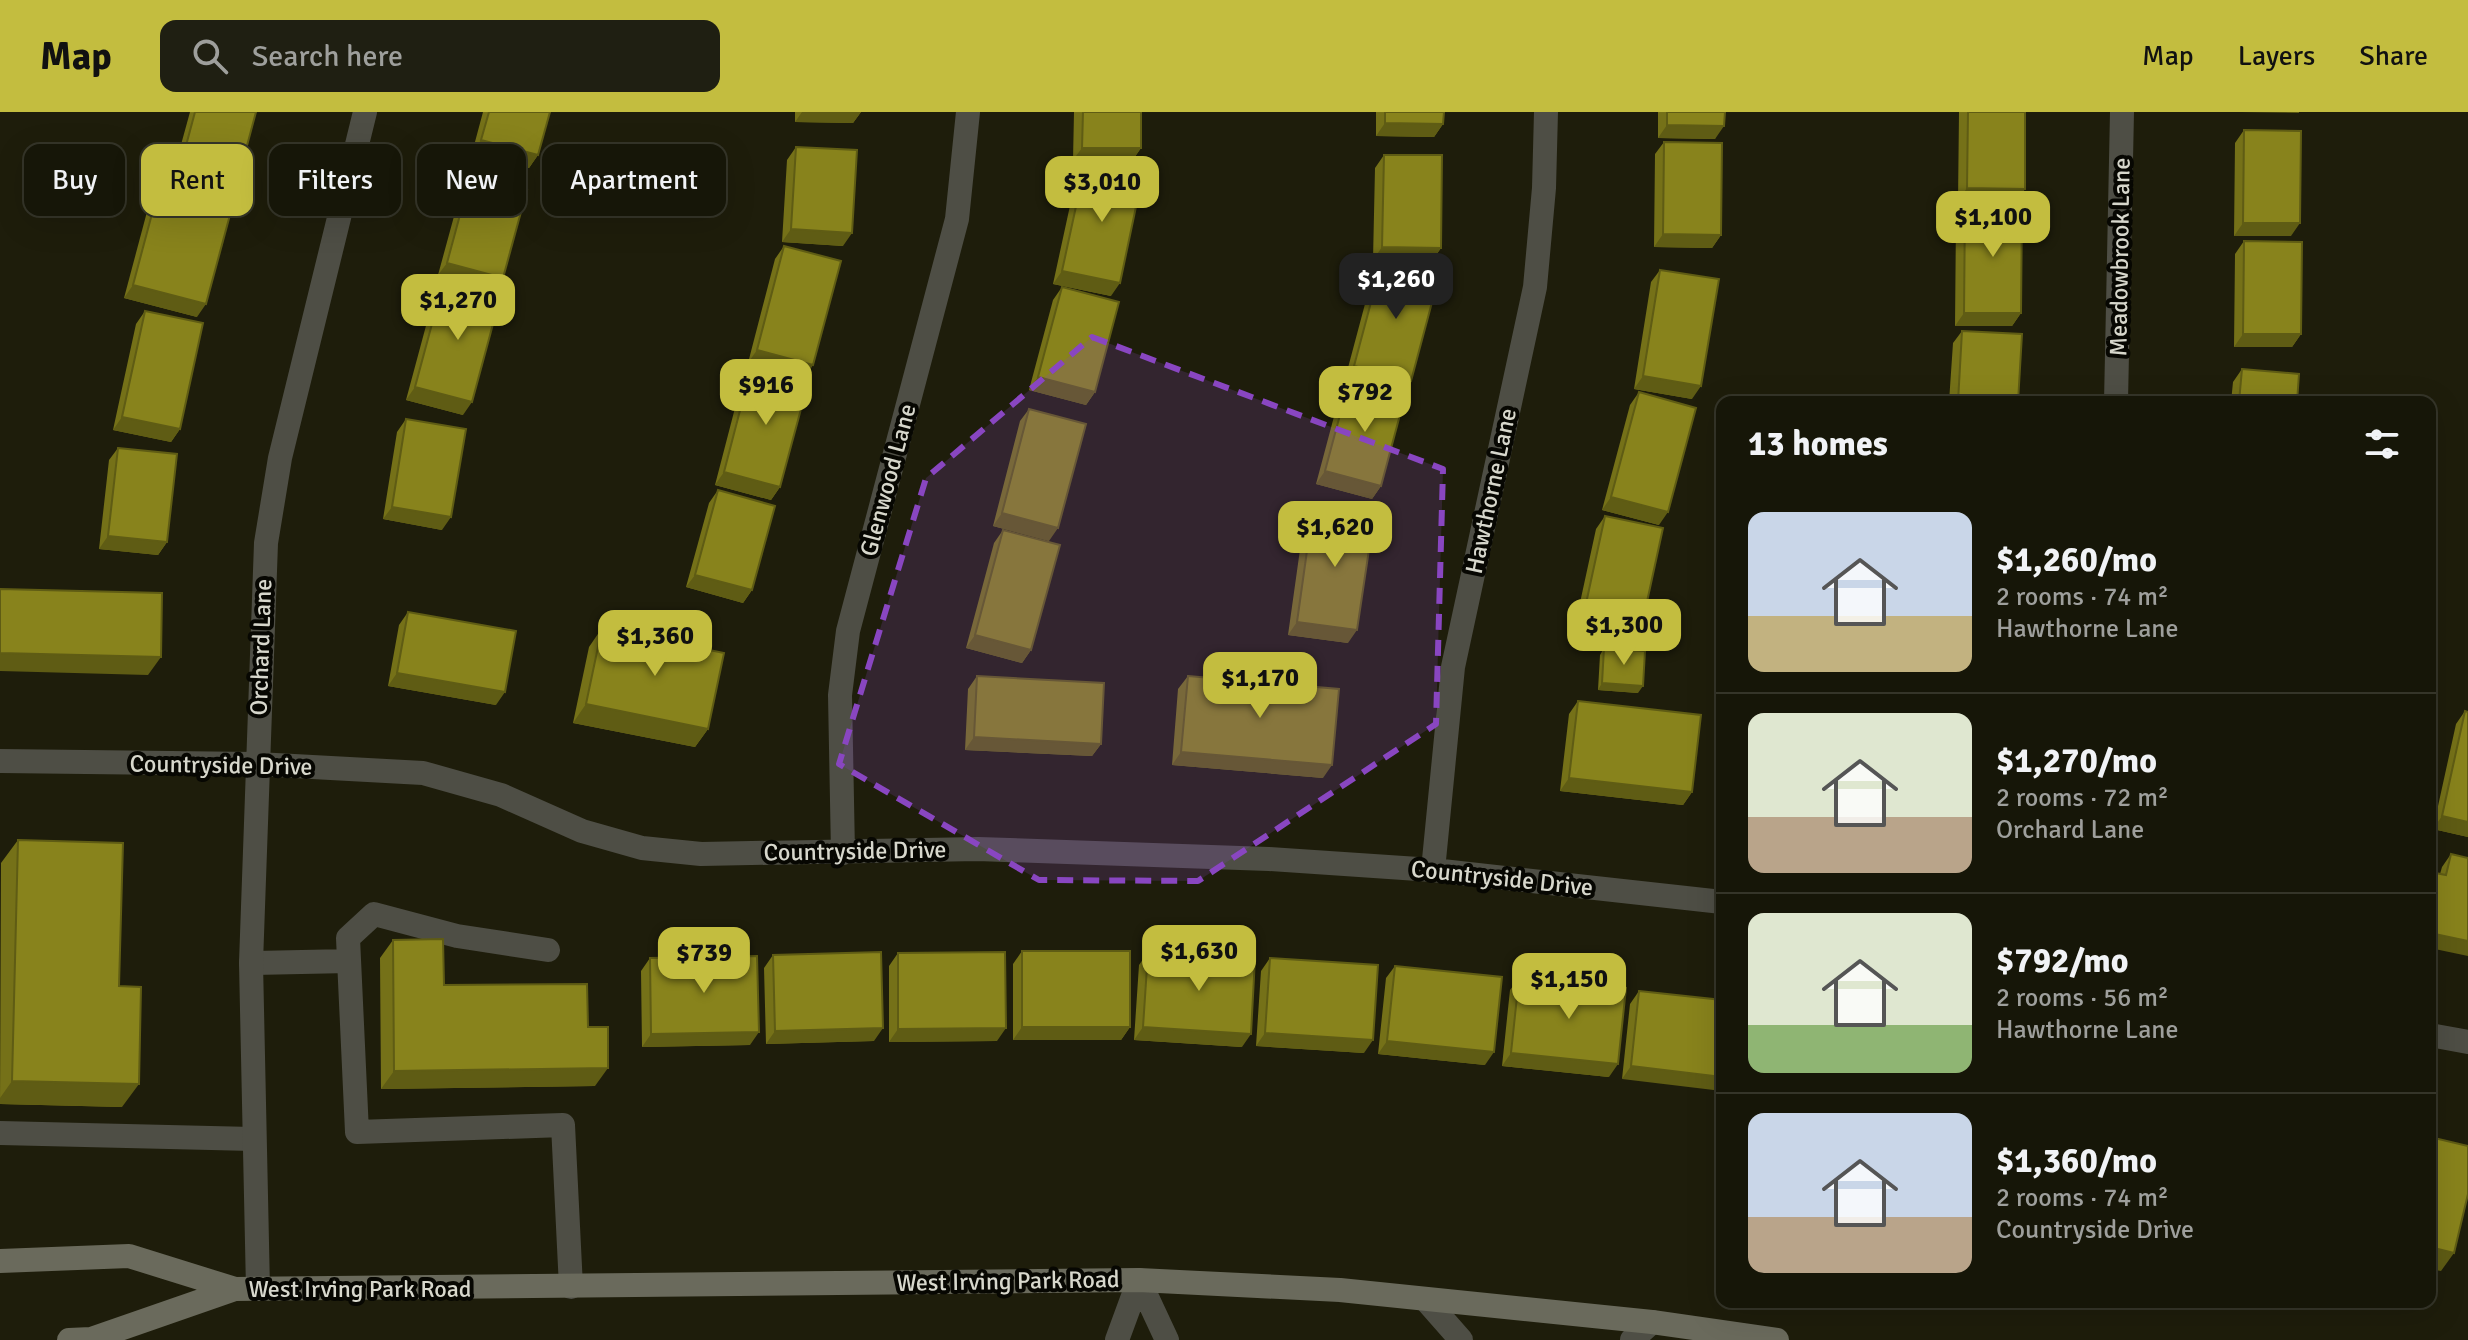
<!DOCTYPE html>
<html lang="en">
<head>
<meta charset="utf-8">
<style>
  body { margin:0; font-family:Signika,sans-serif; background:#1f1f12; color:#f1f3f6; height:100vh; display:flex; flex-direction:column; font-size:30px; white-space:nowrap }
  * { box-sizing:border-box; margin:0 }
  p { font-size:26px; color:#9e9f9c }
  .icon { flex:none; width:44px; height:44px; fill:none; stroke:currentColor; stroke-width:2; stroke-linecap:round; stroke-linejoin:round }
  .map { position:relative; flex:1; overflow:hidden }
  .details { position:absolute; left:1716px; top:284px; width:720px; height:912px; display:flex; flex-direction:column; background:#161608; border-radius:16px; box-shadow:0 8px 32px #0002,0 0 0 2px #353529 }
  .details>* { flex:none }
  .top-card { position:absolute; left:24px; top:32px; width:760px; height:72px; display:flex; gap:16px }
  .price { position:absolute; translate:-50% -68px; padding:0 18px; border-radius:16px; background:#c3bd3f; color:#111; font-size:26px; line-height:52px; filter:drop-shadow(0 2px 4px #0008) }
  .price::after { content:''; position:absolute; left:50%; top:48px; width:24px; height:18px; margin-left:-12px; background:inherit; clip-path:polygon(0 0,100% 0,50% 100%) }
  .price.active { background:#222; color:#fff }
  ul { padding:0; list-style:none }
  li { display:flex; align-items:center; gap:24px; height:200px; padding:0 32px }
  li+li { border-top:2px solid #353529 }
  li span { display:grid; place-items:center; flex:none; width:224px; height:160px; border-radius:16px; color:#555 }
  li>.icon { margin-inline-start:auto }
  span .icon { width:96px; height:96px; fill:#fffc; stroke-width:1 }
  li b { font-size:34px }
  h2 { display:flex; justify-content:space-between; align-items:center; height:96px; padding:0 32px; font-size:34px }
  .chip { padding:0 28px; border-radius:16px; background:#161608; box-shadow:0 8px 32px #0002,0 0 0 2px #353529; font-size:28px; line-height:72px }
  .chip.active { background:#c3bd3f; color:#111 }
  header { display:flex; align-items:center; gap:48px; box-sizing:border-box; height:112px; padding:0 40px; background:#c3bd3f; color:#111 }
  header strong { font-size:38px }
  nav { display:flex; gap:44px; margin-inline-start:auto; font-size:28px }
  .search { width:560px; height:72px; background:#1f1f12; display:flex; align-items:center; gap:20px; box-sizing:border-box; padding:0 28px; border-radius:16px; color:#9e9f9c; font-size:30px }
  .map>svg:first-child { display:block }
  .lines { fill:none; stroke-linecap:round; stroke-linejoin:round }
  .lane { stroke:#4e4e45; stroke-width:24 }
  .street { stroke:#4e4e45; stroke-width:24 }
  .secondary { stroke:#6a6a5c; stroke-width:24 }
  .wall { fill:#757118 }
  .shaded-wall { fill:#5f5c14 }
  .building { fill:#88831c; stroke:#5f5c14; stroke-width:2 }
  .marked { fill:#8946c1; fill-opacity:0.2; stroke:#8946c1; stroke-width:6; stroke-dasharray:16 10; stroke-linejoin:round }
  .labels { text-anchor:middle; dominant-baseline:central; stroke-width:8; stroke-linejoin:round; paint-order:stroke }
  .street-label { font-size:24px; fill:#d7d7cc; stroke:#070702 }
</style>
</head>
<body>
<header>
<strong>Map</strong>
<div class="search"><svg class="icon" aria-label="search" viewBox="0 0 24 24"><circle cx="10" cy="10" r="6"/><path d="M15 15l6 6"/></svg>Search here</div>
<nav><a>Map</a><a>Layers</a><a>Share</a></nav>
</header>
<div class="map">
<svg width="2468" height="1228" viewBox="0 0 2468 1228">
  <rect width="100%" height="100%" fill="#1e1d0b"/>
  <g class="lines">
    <!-- lane -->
    <path class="lane" d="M548 838 457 824 374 802 348 826 357 1020 563 1013 571 1175
      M251 851 349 849
      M0 1021 253 1027"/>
    <!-- street -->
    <path class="street" d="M2116 290 2122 0
      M0 649 257 652 423 661 501 683 582 719 642 736 701 742 978 737 1269 747 1433 758 1722 790
      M843 741 840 583 848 519 957 107 968 0
      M1433 758 1453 555 1535 175 1544 76 1546 0
      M2430 923 2468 930
      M1139 1168 1167 1228
      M258 1177 251 851 266 431 280 346 365 0
      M1425 1187 1461 1228
      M1117 1228 1139 1168
      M1632 1228 1652 1210"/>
    <!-- secondary -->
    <path class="secondary" d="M0 1149 129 1144 235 1177
      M69 1228 91 1227 235 1177 1139 1168 1340 1178 1652 1210 1777 1228"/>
  </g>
  <!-- wall -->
  <path class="wall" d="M190 0H256L237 71 228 84 171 69Z
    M483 0H550L538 43 529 56 472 41Z
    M795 0H861L853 11 795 10Z
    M1074 0H1141V36L1132 49 1073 48Z
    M1376 0H1444L1443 12 1434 25 1376 24Z
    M1658 0H1725L1715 27 1658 26Z
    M1959 0H2025V77L2016 90 1958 89Z
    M2244 18 2291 124H2234L2235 31Z
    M1664 30 1721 123 1712 136 1654 135 1655 42Z
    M796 35 843 134 782 130 787 48Z
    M1384 43 1441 136 1432 149 1373 148 1375 56Z
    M1085 53 1111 184 1053 172 1076 66Z
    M471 62 503 166 494 178 438 163 462 75Z
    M161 68 197 205 124 186 152 81Z
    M1965 93 2021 201 2012 214H1955L1956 105Z
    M2244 129 2301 222 2292 235H2234L2235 142Z
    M784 134 813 253 804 266 748 251 775 147Z
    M1382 149 1411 269 1402 282 1345 267 1373 162Z
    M1660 158 1692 287 1634 277 1651 170Z
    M443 171 463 303 406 288 434 184Z
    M1062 175 1095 280 1086 293 1029 278 1053 188Z
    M145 199 180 317 171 330 113 318 136 212Z
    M1962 219 2018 290H1949L1953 231Z
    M751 256 780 375 771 388 715 373 742 269Z
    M2242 257 2297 290H2231L2233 270Z
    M1349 269 1381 374 1372 387 1316 372 1340 282Z
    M1639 280 1659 413 1602 398 1630 293Z
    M1029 297 1049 429 993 414 1020 309Z
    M406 307 442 418 383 407 397 320Z
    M118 336 167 430 158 443 99 437 109 348Z
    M718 378 752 478 743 491 686 475 709 391Z
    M1313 396 1348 531 1288 523 1304 409Z
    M1605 404 1640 522 1631 535 1573 523 1596 417Z
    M1003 418 1031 538 1022 551 966 536 994 431Z
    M408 500 496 593 388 574 399 513Z
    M602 516 708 617 695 635 573 611 589 535Z
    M1604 536 1638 581 1598 578 1600 543Z
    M977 564 1101 632 1092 644 965 638 968 577Z
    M1188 564 1323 666 1172 653 1178 577Z
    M1578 589 1692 680 1683 693 1560 679 1569 602Z
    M2465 599 2468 725 2433 717 2456 612Z
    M18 728 119 874 122 995 0 992 1 751Z
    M2451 742 2468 844 2440 762 2442 755Z
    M393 828 444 873 588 915 595 974 381 977 380 846Z
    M1022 839 1130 915 1121 928H1013V852Z
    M1148 840 1242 935 1134 928 1139 853Z
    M898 841 997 929 889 930V854Z
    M773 843 874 929 766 932 764 856Z
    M650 846 750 933 642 935 641 859Z
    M1270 846 1364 941 1256 934 1261 859Z
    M1395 854 1485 953 1378 942 1386 866Z
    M1519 866 1609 965 1502 954 1510 878Z
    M1639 879 1722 888 1622 967 1630 892Z"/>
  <!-- shaded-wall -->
  <path class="shaded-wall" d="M802 0H861L853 11 795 10Z
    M2241 0H2299V1Z
    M1385 11 1443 12 1434 25 1376 24Z
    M1667 13 1724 14 1715 27 1658 26Z
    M481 28 538 43 529 56 472 41Z
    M1082 36H1141L1132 49 1073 48Z
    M180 56 237 71 228 84 171 69Z
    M1967 76 2025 77 2016 90 1958 89Z
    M2243 111H2300L2291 124H2234Z
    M791 117 852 121 843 134 782 130Z
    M1663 122 1721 123 1712 136 1654 135Z
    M1382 135 1441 136 1432 149 1373 148Z
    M447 151 503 166 494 178 438 163Z
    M1062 159 1120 171 1111 184 1053 172Z
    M133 173 206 192 197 205 124 186Z
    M1964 201H2021L2012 214H1955Z
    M2243 222H2301L2292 235H2234Z
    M757 238 813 253 804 266 748 251Z
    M1354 254 1411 269 1402 282 1345 267Z
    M1643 264 1701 274 1692 287 1634 277Z
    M1038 265 1095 280 1086 293 1029 278Z
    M415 275 472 290 463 303 406 288Z
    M122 305 180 317 171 330 113 318Z
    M1325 359 1381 374 1372 387 1316 372Z
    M724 360 780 375 771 388 715 373Z
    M1611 385 1668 400 1659 413 1602 398Z
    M392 395 451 405 442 418 383 407Z
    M1002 401 1058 416 1049 429 993 414Z
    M108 424 167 430 158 443 99 437Z
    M695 463 752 478 743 491 686 475Z
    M1297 510 1357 518 1348 531 1288 523Z
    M1582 510 1640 522 1631 535 1573 523Z
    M975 523 1031 538 1022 551 966 536Z
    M0 541 161 545 148 563 0 559Z
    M397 561 505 580 496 593 388 574Z
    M1602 571 1643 574 1638 581 1598 578Z
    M586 592 708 617 695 635 573 611Z
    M974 625 1101 632 1092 644 965 638Z
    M1181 640 1332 653 1323 666 1172 653Z
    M1569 666 1692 680 1683 693 1560 679Z
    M2442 704 2468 710V725L2433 717Z
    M2430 821 2468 829V844L2430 836Z
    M1022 915H1130L1121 928H1013Z
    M1143 915 1251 922 1242 935 1134 928Z
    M883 916 874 929 766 932 775 919Z
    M1006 916 997 929 889 930 898 917Z
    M759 920 750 933 642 935 651 922Z
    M1265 921 1373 928 1364 941 1256 934Z
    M1387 929 1494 940 1485 953 1378 942Z
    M1511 941 1618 952 1609 965 1502 954Z
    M1631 954 1722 965V979L1622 967Z
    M608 956 595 974 381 977 394 959Z
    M12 969 139 972 122 995 0 992V986Z
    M2430 1135 2454 1141 2441 1159 2430 1157Z"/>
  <!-- building -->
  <path class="building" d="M195 0H256L237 71 180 56Z
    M489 0H550L538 43 481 28Z
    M1083 0H1141V36H1082Z
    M1385 0H1444L1443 12 1385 11Z
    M1667 0H1725L1724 14 1667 13Z
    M1968 0H2025V77L1967 76Z
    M2244 18 2301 19 2300 111H2243Z
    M1664 30 1722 31 1721 123 1663 122Z
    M796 35 857 38 852 121 791 117Z
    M1384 43H1442L1441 136 1382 135Z
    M1085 53 1142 66 1120 171 1062 159Z
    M471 62 527 78 503 166 447 151Z
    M161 68 234 88 206 192 133 173Z
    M1965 93H2022L2021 201H1964Z
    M2244 129 2302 130 2301 222H2243Z
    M784 134 841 149 813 253 757 238Z
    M1382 149 1439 164 1411 269 1354 254Z
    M1660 158 1719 167 1701 274 1643 264Z
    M443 171 500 186 472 290 415 275Z
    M1062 175 1119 190 1095 280 1038 265Z
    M145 199 203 211 180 317 122 305Z
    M1962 219 2022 222 2018 290H1958Z
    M751 256 808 271 780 375 724 360Z
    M2242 257 2299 262 2297 290H2239Z
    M1349 269 1405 284 1381 374 1325 359Z
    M1639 280 1696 296 1668 400 1611 385Z
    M1029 297 1086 312 1058 416 1002 401Z
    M406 307 466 317 451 405 392 395Z
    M118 336 177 342 167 430 108 424Z
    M718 378 775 394 752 478 695 463Z
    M1313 396 1374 404 1357 518 1297 510Z
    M1605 404 1663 416 1640 522 1582 510Z
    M1003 418 1060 433 1031 538 975 523Z
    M0 477 162 481 161 545 0 541Z
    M408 500 516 519 505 580 397 561Z
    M602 516 724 541 708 617 586 592Z
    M1604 536 1645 539 1643 574 1602 571Z
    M977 564 1104 571 1101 632 974 625Z
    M1188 564 1339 577 1332 653 1181 640Z
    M1578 589 1701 603 1692 680 1569 666Z
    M2465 599 2468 600V710L2442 704Z
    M18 728 123 731 119 874 141 875 139 972 12 969Z
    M2451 742 2468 746V829L2430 821V760L2446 763Z
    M443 827 444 873 587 872 588 915H608V956L394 959 393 828Z
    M1022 839H1130V915H1022Z
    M881 840 883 916 775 919 773 843Z
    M1005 840 1006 916 898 917V841Z
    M1148 840 1255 846 1251 922 1143 915Z
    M757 844 759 920 651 922 650 846Z
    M1270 846 1378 853 1373 928 1265 921Z
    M1395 854 1502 865 1494 940 1387 929Z
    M1519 866 1626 876 1618 952 1511 941Z
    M1639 879 1722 888V965L1631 954Z
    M2430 1025 2468 1034V1082L2454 1141 2430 1135Z"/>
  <!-- marked area -->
  <path class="marked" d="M1092 225 1443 357 1436 612 1198 769 1039 768 839 652 926 366Z"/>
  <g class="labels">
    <!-- street labels -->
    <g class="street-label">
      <text transform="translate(2120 145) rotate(-89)">Meadowbrook Lane</text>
      <text transform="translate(888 368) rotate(-75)">Glenwood Lane</text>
      <text transform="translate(1491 379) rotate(-78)">Hawthorne Lane</text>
      <text transform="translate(261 535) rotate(-88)">Orchard Lane</text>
      <text transform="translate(221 653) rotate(1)">Countryside Drive</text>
      <text transform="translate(855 739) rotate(-1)">Countryside Drive</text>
      <text transform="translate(1502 766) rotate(6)">Countryside Drive</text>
      <text transform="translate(1008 1169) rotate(-1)">West Irving Park Road</text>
      <text x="360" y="1177">West Irving Park Road</text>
    </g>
  </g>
</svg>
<b class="price" style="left:1102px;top:112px">$3,010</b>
<b class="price" style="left:1993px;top:147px">$1,100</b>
<b class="price active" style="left:1396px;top:209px">$1,260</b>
<b class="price" style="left:458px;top:230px">$1,270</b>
<b class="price" style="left:766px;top:315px">$916</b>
<b class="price" style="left:1365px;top:322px">$792</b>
<b class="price" style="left:1335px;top:457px">$1,620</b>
<b class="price" style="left:1624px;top:555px">$1,300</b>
<b class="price" style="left:655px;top:566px">$1,360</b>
<b class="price" style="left:1260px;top:608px">$1,170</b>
<b class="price" style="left:1199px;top:881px">$1,630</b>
<b class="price" style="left:704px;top:883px">$739</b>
<b class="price" style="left:1569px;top:909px">$1,150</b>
<div class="top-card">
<a class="chip">Buy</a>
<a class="chip active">Rent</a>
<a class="chip">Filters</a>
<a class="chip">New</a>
<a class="chip">Apartment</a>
</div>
<section class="details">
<h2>13 homes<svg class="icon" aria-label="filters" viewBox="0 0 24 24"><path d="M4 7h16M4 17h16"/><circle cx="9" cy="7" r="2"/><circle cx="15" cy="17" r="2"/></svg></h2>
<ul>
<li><span style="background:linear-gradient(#c9d6e8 65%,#c2b280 0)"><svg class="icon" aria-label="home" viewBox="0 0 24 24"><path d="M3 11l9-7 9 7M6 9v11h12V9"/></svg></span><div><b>$1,260/mo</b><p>2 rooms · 74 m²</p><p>Hawthorne Lane</p></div></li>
<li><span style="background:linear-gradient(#dfe7d0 65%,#b9a48a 0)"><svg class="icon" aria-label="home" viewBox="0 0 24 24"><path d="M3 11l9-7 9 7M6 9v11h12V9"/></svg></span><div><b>$1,270/mo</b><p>2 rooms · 72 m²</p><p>Orchard Lane</p></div></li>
<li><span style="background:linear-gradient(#dfe7d0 70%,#8fb573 0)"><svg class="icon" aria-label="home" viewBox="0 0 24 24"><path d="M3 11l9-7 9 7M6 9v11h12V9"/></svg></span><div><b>$792/mo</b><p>2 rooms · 56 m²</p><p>Hawthorne Lane</p></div></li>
<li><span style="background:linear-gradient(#c9d6e8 65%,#b9a48a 0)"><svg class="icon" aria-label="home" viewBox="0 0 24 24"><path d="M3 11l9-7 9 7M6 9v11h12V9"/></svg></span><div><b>$1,360/mo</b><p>2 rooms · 74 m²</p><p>Countryside Drive</p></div></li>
</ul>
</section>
</div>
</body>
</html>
